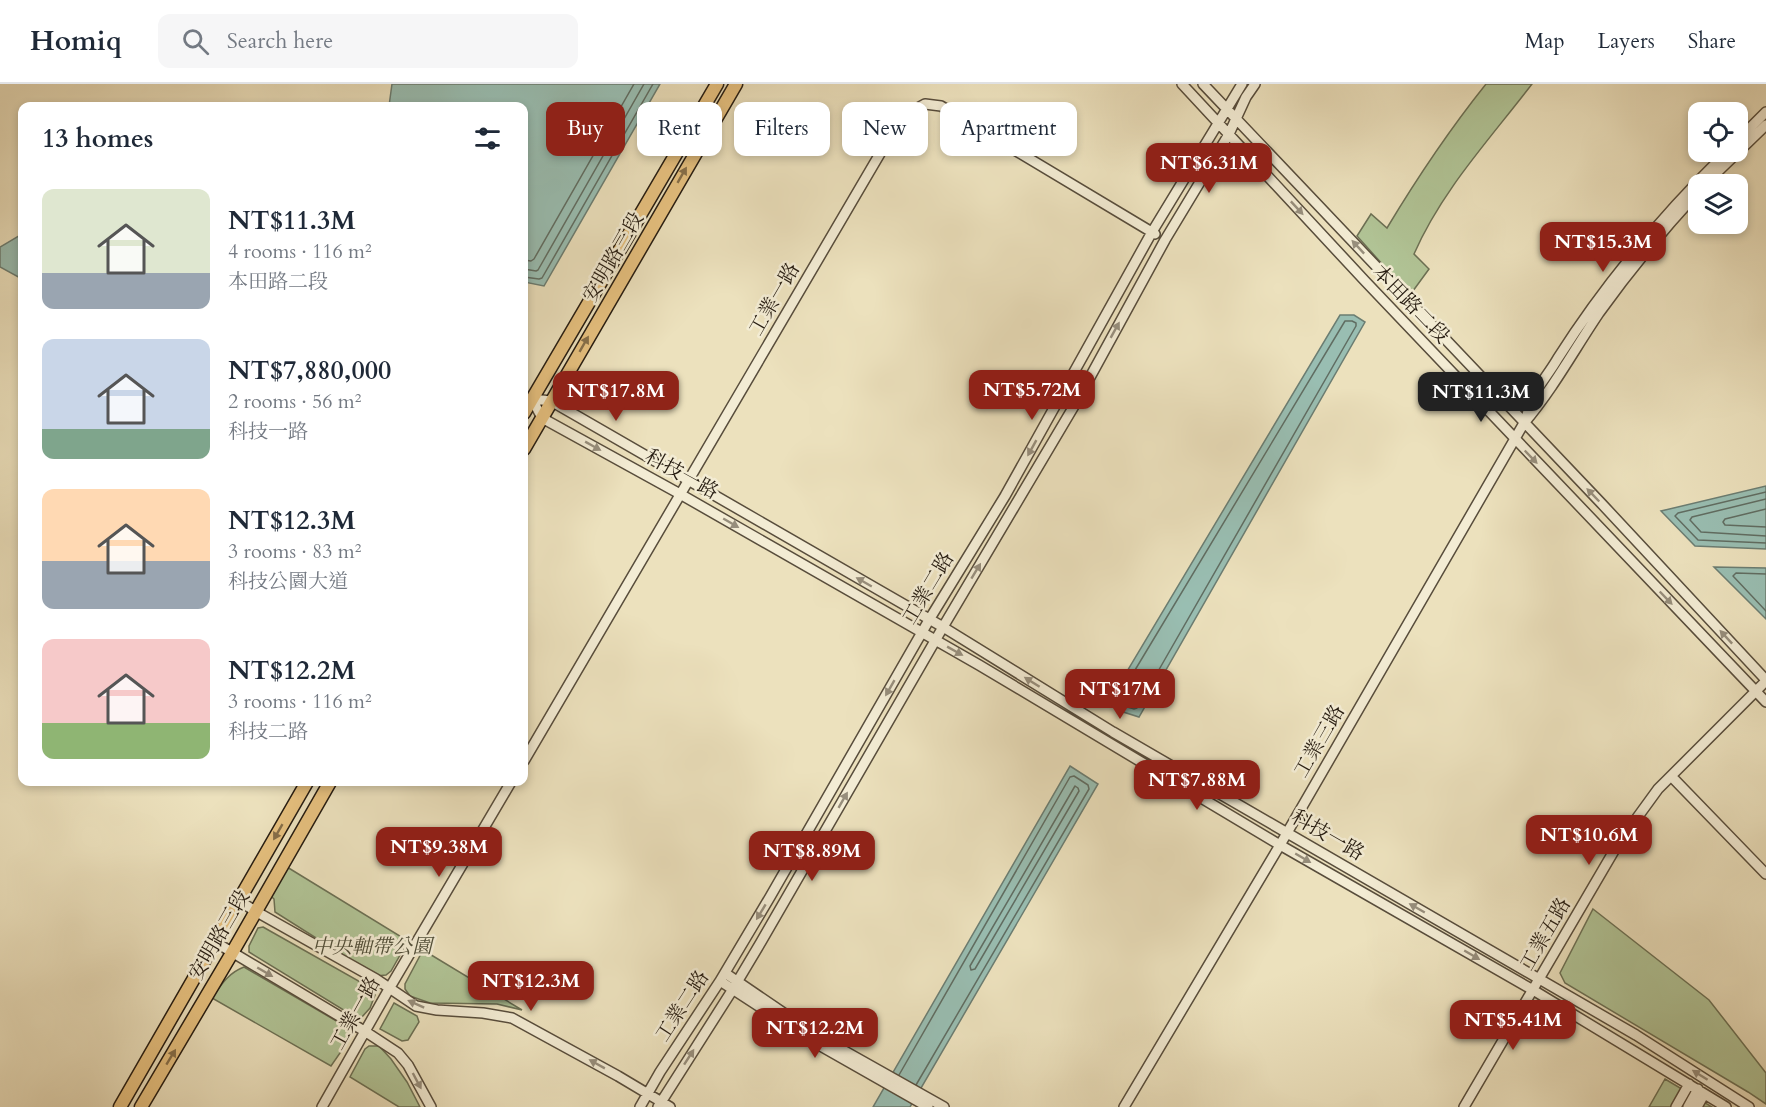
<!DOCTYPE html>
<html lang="en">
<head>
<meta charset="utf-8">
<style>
  body { margin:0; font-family:Cardo,"Noto Serif TC",serif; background:#f6f6f7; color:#1f2937; height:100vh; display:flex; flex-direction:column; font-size:22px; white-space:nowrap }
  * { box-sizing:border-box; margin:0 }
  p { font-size:20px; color:#747a83 }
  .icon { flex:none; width:33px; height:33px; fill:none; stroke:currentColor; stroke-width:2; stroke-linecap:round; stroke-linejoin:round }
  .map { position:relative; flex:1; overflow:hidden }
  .drawer { position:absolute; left:18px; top:18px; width:510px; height:684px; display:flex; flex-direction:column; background:#fff; border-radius:12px; box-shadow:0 3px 9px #0003 }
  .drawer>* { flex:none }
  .hud { position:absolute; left:546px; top:18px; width:570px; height:54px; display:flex; gap:12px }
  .tools { position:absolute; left:1688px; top:18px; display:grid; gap:12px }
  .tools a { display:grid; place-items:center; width:60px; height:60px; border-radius:12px; background:#fff; box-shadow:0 3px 9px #0003; font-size:30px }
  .price { position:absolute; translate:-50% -51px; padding:0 14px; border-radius:12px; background:#8f2418; color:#fff; font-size:20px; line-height:39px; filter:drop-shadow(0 2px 3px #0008) }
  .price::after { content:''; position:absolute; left:50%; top:36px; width:18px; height:14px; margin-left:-9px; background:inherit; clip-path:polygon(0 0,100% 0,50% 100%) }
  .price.active { background:#222; color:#fff }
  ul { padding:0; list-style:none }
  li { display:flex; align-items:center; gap:18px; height:150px; padding:0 24px }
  li span { display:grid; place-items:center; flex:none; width:168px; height:120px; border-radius:12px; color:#555 }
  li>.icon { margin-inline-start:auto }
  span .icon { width:72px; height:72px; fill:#fffc; stroke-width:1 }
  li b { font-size:26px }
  h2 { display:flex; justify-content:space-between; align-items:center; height:72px; padding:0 24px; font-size:26px }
  .pill { padding:0 21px; border-radius:12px; background:#fff; box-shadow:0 3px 9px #0003; font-size:21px; line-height:54px }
  .pill.active { background:#8f2418; color:#fff }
  header { display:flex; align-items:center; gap:36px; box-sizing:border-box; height:84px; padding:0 30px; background:#fff; border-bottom:2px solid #e0e1e3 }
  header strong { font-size:28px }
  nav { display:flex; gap:33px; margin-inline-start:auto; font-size:21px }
  .search { width:420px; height:54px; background:#f6f6f7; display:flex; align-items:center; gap:15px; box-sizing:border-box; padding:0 21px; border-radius:12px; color:#747a83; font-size:22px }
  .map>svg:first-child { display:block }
  .green { fill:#b1c496; stroke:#6c7054; stroke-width:1.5 }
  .water { fill:#99beb2; stroke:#6b7d72; stroke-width:1.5 }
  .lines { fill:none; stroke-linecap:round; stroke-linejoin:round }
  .shore { stroke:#606d62; stroke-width:1.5 }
  .minor-casing { stroke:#584d3c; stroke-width:12 }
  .major-casing { stroke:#261c11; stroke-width:15 }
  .minor { stroke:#f3ecd4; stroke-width:9 }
  .major { stroke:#e6c07e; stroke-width:12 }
  .oneway { fill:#866e48 }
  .oneway2 { fill:#978e7c }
  .labels { text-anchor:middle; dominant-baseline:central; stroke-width:5; stroke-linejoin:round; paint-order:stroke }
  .street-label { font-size:20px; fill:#261c11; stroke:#f3ecd4 }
  .park-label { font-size:20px; font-style:italic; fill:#504e39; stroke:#f3ecd4 }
</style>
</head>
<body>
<header>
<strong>Homiq</strong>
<div class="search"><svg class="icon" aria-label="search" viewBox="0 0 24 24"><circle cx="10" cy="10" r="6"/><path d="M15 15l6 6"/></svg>Search here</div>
<nav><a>Map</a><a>Layers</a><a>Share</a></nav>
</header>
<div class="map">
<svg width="1766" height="1023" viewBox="0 0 1766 1023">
  <rect width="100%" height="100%" fill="#ece1bd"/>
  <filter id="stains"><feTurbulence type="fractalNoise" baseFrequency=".00333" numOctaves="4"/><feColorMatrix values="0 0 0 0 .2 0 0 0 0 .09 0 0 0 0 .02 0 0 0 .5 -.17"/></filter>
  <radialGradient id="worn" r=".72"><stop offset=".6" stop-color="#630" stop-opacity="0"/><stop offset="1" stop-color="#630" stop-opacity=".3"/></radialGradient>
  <!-- green -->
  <path class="green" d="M1486 0H1532C1490 55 1442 106 1414 170L1429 185 1410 211 1357 152 1371 130 1387 144C1417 94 1450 45 1486 0Z
    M287 783 408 857 391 887 386 891 376 892 275 828 274 815 271 812Z
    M1593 825 1709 916 1766 989V1020L1748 1008 1565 899 1560 889Z
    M263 843 371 904 375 911 370 924 361 934 355 933 249 868V862L258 844Z
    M423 866 522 926 497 920 430 919 410 912 405 905V900Z
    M244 883 345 942 350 948 349 956 331 982 212 914C221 901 228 889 244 883Z
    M394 919 417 932 419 938 408 956 402 957 380 945Z
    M369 962H379L391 975 407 998 420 1023H399L350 993 365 965Z
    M1665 995 1712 1023H1649Z"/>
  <!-- water -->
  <path class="water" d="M392 0H660L544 202 524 198V22H389Z
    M22 150V195L0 183V163Z
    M1340 231H1354L1365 238 1139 633 1117 626 1112 618 1117 604Z
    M1766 402V465L1695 462 1661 427Z
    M1714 483 1766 484V535Z
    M1070 682 1098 700 910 1023H873Z"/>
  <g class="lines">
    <!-- shore -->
    <path class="shore" d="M524 176 531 177 534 175 634 0
      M524 185 536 187 538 186 644 0
      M524 193 539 195 542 194 653 0
      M1345 237H1352L1356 239V242L1137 624 1134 625 1121 621 1119 617 1123 606Z
      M1766 408 1678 429 1675 432 1698 456 1766 459
      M1766 415 1692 433 1690 436 1701 448 1766 452
      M1766 425 1725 435 1723 438 1725 441 1766 443
      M1766 490 1736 489 1733 492 1766 527
      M1075 702 1078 704 1079 707 975 885 971 886 970 882Z
      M899 991 1070 693 1074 692 1088 701 1089 705 916 1001"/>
    <defs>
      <path id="minor" d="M1182 0 1365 197 1766 618
        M1203 0 1601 419 1766 596
        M1737 57 1766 28
        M1705 100 1766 41
        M532 315 551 317 943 543 1113 648 1636 951 1749 1023
        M532 315 542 334 680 410 979 581 1280 761 1533 906 1726 1023
        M1526 334C1528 328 1529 322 1531 316 1538 302 1550 288 1558 274 1605 200 1665 129 1727 68
        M524 677 895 44 905 31 925 20 941 22 1155 150
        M1671 692 1766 790
        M238 816 255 827 376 895 416 922 437 926 483 929 512 934 618 992 670 1023
        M215 858 366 948 398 969 408 981 431 1023
        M725 889 816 951 944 1023
        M720 897 812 957 928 1023
        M322 1023 389 905 511 698
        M640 1023 660 988 720 897 770 813 929 536 1005 412 1152 148 1242 0
        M658 1023 733 905 761 858 943 543 1077 317 1165 156 1229 50 1246 13 1255 0
        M1124 1023 1280 761 1524 339C1553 305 1574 266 1599 229 1629 187 1663 146 1698 108
        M1464 1023 1618 760 1658 705 1766 597
        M1676 1023 1689 1000
        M1688 1023 1698 1005
        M1697 1023 1702 1014"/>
      <path id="major" d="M524 329 717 0
        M524 365 736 0
        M120 1023 307 698
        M141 1023 232 869 330 698"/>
    </defs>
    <!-- minor casing -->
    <use href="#minor" class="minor-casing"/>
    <!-- major casing -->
    <use href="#major" class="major-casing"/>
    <!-- minor -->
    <use href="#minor" class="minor"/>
    <!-- major -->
    <use href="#major" class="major"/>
  </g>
  <!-- one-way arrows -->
  <defs><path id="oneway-solid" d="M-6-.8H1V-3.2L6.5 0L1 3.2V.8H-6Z" transform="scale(1.5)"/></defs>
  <g class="oneway">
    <use href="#oneway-solid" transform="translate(682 91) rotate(-60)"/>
    <use href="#oneway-solid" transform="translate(584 260) rotate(-60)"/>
    <use href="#oneway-solid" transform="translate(278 748) rotate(120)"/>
    <use href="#oneway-solid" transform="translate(171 973) rotate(-59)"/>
  </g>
  <g class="oneway2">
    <use href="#oneway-solid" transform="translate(1297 124) rotate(47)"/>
    <use href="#oneway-solid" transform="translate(1358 163) rotate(-133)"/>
    <use href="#oneway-solid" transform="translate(1115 246) rotate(-61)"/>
    <use href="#oneway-solid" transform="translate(593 362) rotate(29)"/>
    <use href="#oneway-solid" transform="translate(1032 364) rotate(119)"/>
    <use href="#oneway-solid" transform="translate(1531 373) rotate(46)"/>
    <use href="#oneway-solid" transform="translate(1593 411) rotate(-134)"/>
    <use href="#oneway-solid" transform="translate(731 439) rotate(30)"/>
    <use href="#oneway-solid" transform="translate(976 487) rotate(-59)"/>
    <use href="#oneway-solid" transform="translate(864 498) rotate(-150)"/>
    <use href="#oneway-solid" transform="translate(1666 514) rotate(46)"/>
    <use href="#oneway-solid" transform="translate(1726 553) rotate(-133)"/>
    <use href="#oneway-solid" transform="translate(955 567) rotate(29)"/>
    <use href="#oneway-solid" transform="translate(1032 598) rotate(-148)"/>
    <use href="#oneway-solid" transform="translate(890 604) rotate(120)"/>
    <use href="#oneway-solid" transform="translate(843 716) rotate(-60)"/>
    <use href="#oneway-solid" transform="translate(1303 774) rotate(30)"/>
    <use href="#oneway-solid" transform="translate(1417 824) rotate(-150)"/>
    <use href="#oneway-solid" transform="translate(761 828) rotate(121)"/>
    <use href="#oneway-solid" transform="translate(1472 871) rotate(30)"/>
    <use href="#oneway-solid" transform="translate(265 888) rotate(30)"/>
    <use href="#oneway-solid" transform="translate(416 920) rotate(-156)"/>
    <use href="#oneway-solid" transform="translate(689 973) rotate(-57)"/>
    <use href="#oneway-solid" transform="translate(597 980) rotate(-151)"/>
    <use href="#oneway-solid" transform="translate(1700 991) rotate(-148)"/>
    <use href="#oneway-solid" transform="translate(417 997) rotate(62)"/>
  </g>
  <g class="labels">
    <!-- street labels -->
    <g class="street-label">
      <text transform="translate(613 173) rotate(-60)">安明路三段</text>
      <text transform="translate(774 215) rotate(-60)">工業一路</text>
      <text transform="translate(1411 220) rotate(46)">本田路二段</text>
      <text transform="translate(682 390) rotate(29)">科技一路</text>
      <text transform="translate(928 504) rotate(-59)">工業二路</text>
      <text transform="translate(1319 657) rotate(-60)">工業三路</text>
      <text transform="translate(1328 751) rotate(30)">科技一路</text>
      <text transform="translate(1545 850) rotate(-60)">工業五路</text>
      <text transform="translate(219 851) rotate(-60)">安明路三段</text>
      <text transform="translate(682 922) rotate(-57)">工業二路</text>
      <text transform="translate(355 929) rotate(-61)">工業一路</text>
    </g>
    <!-- park labels -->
    <g class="park-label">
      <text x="372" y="862">中央軸帶公園</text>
    </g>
  </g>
  <rect width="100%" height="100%" filter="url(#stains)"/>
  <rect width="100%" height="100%" fill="url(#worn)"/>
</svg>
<div class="tools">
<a><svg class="icon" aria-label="locate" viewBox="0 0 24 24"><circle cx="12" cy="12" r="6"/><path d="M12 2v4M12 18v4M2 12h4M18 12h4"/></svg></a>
<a><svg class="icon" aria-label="layers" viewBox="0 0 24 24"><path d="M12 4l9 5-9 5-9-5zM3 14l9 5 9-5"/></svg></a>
</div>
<b class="price" style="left:1209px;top:110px">NT$6.31M</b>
<b class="price" style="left:1603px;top:189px">NT$15.3M</b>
<b class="price" style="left:1032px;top:337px">NT$5.72M</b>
<b class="price" style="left:616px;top:338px">NT$17.8M</b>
<b class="price active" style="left:1481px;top:339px">NT$11.3M</b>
<b class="price" style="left:1120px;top:636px">NT$17M</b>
<b class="price" style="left:1197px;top:727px">NT$7.88M</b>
<b class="price" style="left:1589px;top:782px">NT$10.6M</b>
<b class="price" style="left:439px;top:794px">NT$9.38M</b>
<b class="price" style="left:812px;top:798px">NT$8.89M</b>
<b class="price" style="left:531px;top:928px">NT$12.3M</b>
<b class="price" style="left:1513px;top:967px">NT$5.41M</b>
<b class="price" style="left:815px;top:975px">NT$12.2M</b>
<div class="hud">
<a class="pill active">Buy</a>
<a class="pill">Rent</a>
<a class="pill">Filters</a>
<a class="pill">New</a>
<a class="pill">Apartment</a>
</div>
<section class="drawer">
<h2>13 homes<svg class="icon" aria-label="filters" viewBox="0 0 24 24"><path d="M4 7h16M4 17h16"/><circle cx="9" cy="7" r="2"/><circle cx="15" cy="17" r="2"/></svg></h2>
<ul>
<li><span style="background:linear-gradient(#dfe7d0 70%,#9aa5b1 0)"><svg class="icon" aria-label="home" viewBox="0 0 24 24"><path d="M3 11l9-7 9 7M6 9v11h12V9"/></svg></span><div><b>NT$11.3M</b><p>4 rooms · 116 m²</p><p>本田路二段</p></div></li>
<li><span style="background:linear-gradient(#c9d6e8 75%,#7fa58c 0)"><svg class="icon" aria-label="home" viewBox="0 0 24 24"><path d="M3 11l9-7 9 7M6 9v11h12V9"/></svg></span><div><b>NT$7,880,000</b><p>2 rooms · 56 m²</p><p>科技一路</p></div></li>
<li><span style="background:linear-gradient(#ffd9b3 60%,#9aa5b1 0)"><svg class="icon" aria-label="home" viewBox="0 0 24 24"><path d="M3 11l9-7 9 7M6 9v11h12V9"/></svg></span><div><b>NT$12.3M</b><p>3 rooms · 83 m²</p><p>科技公園大道</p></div></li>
<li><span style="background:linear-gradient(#f6c9c9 70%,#8fb573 0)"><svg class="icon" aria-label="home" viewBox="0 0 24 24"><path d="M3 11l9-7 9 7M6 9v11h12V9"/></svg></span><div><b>NT$12.2M</b><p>3 rooms · 116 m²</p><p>科技二路</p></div></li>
</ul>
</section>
</div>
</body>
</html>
